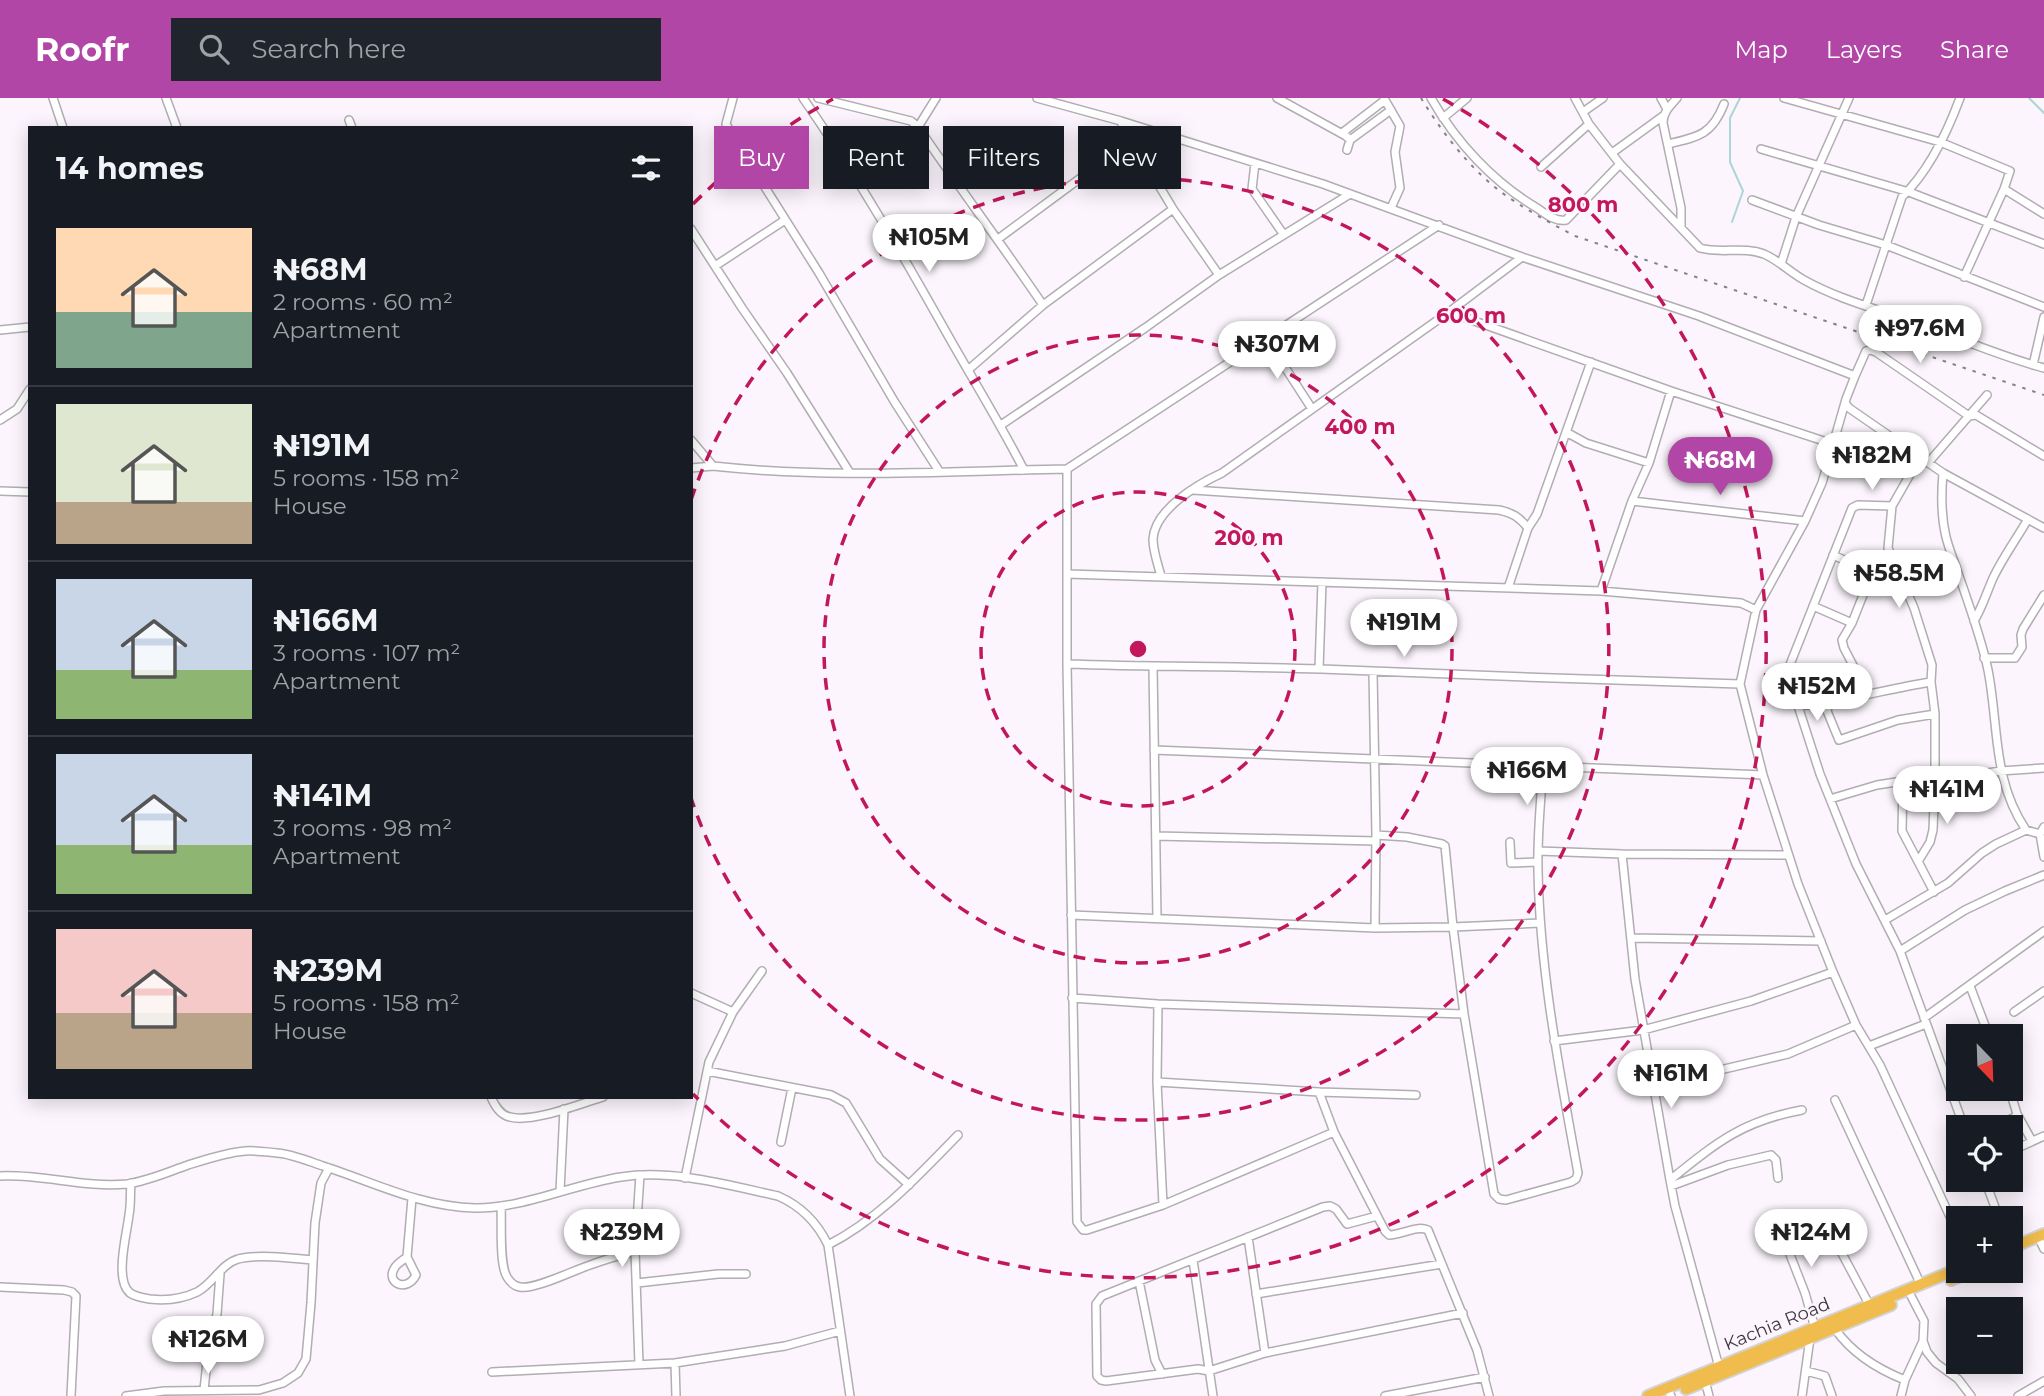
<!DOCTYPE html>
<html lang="en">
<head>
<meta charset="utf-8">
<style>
  body { margin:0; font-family:Montserrat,sans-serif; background:#20242c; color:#f1f3f6; height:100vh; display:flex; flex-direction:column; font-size:26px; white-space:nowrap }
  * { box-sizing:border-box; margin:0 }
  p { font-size:23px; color:#9ea1a6 }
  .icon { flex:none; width:38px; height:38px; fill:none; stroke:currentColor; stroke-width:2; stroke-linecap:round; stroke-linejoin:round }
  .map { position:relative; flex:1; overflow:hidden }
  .sheet { position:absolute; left:28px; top:28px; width:665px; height:973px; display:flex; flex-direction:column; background:#171b24; border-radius:0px; box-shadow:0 4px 18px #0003 }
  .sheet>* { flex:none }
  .top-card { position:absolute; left:714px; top:28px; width:665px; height:63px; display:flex; gap:14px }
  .needle { width:46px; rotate:157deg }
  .fabs { position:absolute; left:1946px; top:926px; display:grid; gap:14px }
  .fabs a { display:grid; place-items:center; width:77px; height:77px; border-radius:0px; background:#171b24; box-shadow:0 4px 18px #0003; font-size:35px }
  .price { position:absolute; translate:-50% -60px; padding:0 16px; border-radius:24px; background:#fff; color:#222; font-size:23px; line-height:46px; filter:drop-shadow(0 2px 4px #0008) }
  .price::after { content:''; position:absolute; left:50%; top:42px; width:21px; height:16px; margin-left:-10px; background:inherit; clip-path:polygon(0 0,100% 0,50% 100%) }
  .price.active { background:#b146a6; color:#fff }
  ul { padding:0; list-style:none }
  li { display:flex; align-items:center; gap:21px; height:175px; padding:0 28px }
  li+li { border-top:2px solid #363941 }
  li span { display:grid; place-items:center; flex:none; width:196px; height:140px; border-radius:0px; color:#555 }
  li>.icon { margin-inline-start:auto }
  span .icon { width:84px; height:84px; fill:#fffc; stroke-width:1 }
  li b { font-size:30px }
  h2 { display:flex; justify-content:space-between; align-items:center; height:84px; padding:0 28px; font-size:30px }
  .pill { padding:0 24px; border-radius:0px; background:#171b24; box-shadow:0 4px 18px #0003; font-size:24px; line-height:63px }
  .pill.active { background:#b146a6; color:#fff }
  header { display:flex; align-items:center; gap:42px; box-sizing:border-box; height:98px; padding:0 35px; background:#b146a6; color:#fff }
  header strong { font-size:33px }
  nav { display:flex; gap:38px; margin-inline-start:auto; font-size:24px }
  .search { width:490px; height:63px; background:#20242c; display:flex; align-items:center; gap:18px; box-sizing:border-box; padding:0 24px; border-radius:0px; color:#9ea1a6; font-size:26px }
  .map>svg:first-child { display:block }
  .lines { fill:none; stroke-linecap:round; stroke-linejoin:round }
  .stream { stroke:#acd5d8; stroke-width:2 }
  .minor-casing { stroke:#b2acb3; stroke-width:10 }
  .highway-casing { stroke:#d4d3d4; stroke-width:14 }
  .minor { stroke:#fff; stroke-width:7 }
  .highway { stroke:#f0bc4d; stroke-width:10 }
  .rail { stroke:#858185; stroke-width:2; stroke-dasharray:3.5 7; stroke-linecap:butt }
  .ring { fill:none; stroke:#c2185b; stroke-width:3.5; stroke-dasharray:12 9 }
  .labels { text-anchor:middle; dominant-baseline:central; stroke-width:5; stroke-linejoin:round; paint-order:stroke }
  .street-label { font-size:18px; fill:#3c393c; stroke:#fcf5fd }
  .centre { fill:#c2185b; stroke:#fcf5fd; stroke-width:3.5 }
  .ring-label { font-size:21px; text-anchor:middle; font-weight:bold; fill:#c2185b; stroke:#fcf5fd; stroke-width:5; stroke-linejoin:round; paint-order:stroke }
</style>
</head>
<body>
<header>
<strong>Roofr</strong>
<div class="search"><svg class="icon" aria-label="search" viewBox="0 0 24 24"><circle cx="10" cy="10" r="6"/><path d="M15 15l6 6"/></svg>Search here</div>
<nav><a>Map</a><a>Layers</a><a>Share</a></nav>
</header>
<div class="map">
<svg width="2044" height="1298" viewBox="0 0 2044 1298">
  <rect width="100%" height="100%" fill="#fcf5fd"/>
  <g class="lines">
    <!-- stream -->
    <path class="stream" d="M2029 0 2044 15
      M1732 124 1743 93 1730 64V20L1740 0"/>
    <defs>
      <path id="minor" d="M53 0 63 30
        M166 0 177 30
        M733 0 726 26 734 40 819 175 894 303 939 373
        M803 0C857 78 904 159 950 241 975 285 1001 327 1024 372
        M818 0 911 23 918 29C959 89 1002 147 1043 207
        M1037 0 1121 23 1323 86 1522 159 1699 218 1855 278 1846 301 1822 385 1805 423 1756 512 1740 586 1763 677 1798 786 1833 874 1856 927 1880 967 1958 1136
        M1277 0 1346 38 1350 42 1347 52
        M1431 0C1456 44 1493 84 1537 110 1546 116 1555 124 1566 122L1620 66
        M1575 0 1589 26 1620 66 1700 150C1721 156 1744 148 1764 156 1778 162 1790 174 1804 182 1838 201 1877 211 1913 224 1957 239 1999 258 2044 270
        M1661 0 1667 11
        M1677 0C1670 8 1663 14 1663 25L1681 110V129
        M1784 0 1940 44 2010 73 2004 91 1964 179
        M1385 2 1400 28 1395 54 1400 90 1391 110
        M1583 14 1603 0
        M1443 20 1467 0
        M349 22 352 30
        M1121 24 1173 111 1219 177
        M918 29 936 0
        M1342 35 1385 2 1384 0
        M1350 42 1391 12
        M1668 46C1698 39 1712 37 1724 6
        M1761 51 1909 94 2044 146
        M1612 55 1663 18
        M1255 65 1252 91 1284 137
        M1541 69 1589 26
        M2004 91 2044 116
        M1752 102 1819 127 1886 147 2044 209
        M1439 127 1067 371V566L1077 1124 1083 1132H1087L1163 1107 1334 1034 1385 1133 1389 1137C1402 1137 1416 1127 1428 1132L1477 1252 1489 1298
        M691 131 742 210 787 275 850 375
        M998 141 1132 42
        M1781 166 1796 119 1849 0
        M715 168 785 122
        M1866 207 1902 99C1929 73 1947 35 1960 0
        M1449 214 1671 293 1833 346
        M0 232 30 229
        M1266 240 1312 311
        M2033 267 2044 219
        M968 272 1043 207 1173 111
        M1855 278 1866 253 1871 252 1876 254 1969 318 1976 317 2044 358
        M1846 306 1849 310 1943 375 2044 430
        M0 322 17 311 30 291
        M1001 327 1145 230 1219 177 1350 96
        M1566 334 1586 345 1649 365
        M691 342 713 368C830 381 949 373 1067 371
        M1928 365 1987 297
        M691 370 713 368
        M1943 375C1941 397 1941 418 1946 439 1949 451 1954 463 1958 475 1969 507 1981 539 1988 572 1999 628 1992 682 2026 732L2040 736
        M1193 392 1499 412C1513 415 1519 419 1528 430
        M0 393 30 394
        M1632 403 1805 423
        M1892 408 1858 407 1852 410 1789 569 1790 583 1820 676 1856 766 1900 853 1964 1029
        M1833 457 1868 473 1871 477 1852 525 1842 542 1844 550 1868 596
        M1068 476 1601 493 1741 505 1756 512
        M1161 478C1158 467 1153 453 1153 441 1155 411 1198 386 1222 375L1449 214 1522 159
        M1508 490 1528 430 1537 416 1591 264
        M1601 493 1632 403 1649 365 1671 293
        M1813 508 1852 525
        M1974 523C1983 508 1987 493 1994 478 2004 458 2017 440 2028 421
        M1984 560H2015L2022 549 2021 537 2023 531 2044 497
        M1067 566C1151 569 1236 568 1321 571 1461 577 1600 582 1740 586
        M1153 569 1157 820
        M1319 571 1322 484
        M1373 574 1376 737 1375 830
        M1829 605 1827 613 1839 642 1898 622 1935 616
        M1798 608C1843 604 1886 591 1931 584
        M1154 652 1763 677
        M1903 683 1902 733 1934 794
        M1830 701 1877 687 1903 683 1952 681 2000 673 2044 670
        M2044 729 2040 736 2044 759
        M1156 738 1376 743
        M1510 744 1511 765 1538 764
        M1538 753 1622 756 1788 757
        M1622 756 1635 881 1670 1082 1675 1108 1719 1269
        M1919 762 1930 744 1933 732 1935 681V616L1931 584 1932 567 1914 510 1888 450 1892 408 1920 359
        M1071 817 1375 830 1453 829 1540 825
        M1885 822 1948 785 1982 755 1996 746 2026 732
        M1631 840 1821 843
        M1900 853 1965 812 2005 793 2044 777
        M1970 888 1989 938
        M691 895 733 914
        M1072 900 1158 906 1464 916 1453 829 1445 748 1442 746 1407 739 1376 737
        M1158 906 1157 984 1163 1107
        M2014 914 2044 893
        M1464 916 1494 1096 1499 1101 1506 1102 1571 1084 1576 1081 1578 1075C1560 975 1540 875 1538 773 1537 738 1541 702 1543 667
        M1924 920 2044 833
        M1554 943 1643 932 1751 903 1833 874
        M1869 948 1926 926
        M707 973 831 997 846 1005 880 1061 909 1087
        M1157 984 1319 994 1416 997
        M1652 988 1788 956 1856 927
        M1319 994 1334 1034
        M491 999C495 1008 500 1017 510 1019 533 1025 579 1006 603 999
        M1835 1002 1921 1187
        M2017 1016 2032 1043
        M1994 1029 2015 1019 2017 1016 2009 990
        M781 1044 792 990
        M2011 1053 2044 1038
        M0 1078C43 1076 84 1090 127 1086 148 1083 168 1074 188 1067 204 1062 228 1054 245 1053 255 1052 266 1054 277 1055 292 1056 308 1063 323 1068 373 1084 421 1109 475 1110 521 1111 574 1086 621 1079 672 1071 728 1087 778 1098 801 1108 817 1124 828 1147L850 1298
        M685 1080 709 964 733 914 762 873
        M1670 1082C1716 1045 1742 1023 1802 1012
        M1985 1082 1999 1120
        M131 1085C130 1096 131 1107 129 1117 127 1135 114 1182 130 1195 136 1199 144 1200 150 1201 167 1203 182 1201 197 1194 213 1186 221 1166 238 1161 258 1156 292 1160 313 1162
        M1671 1088 1728 1067 1771 1057 1776 1062 1778 1080
        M560 1093 564 1011
        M501 1108C502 1125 499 1166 507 1179 510 1184 514 1188 520 1189 535 1192 576 1171 593 1166 606 1161 621 1157 635 1153
        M1785 1117 1789 1154 1805 1195 1815 1230
        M1377 1118 1347 1126 1336 1111 1330 1108 1323 1109 1102 1198 1096 1206 1097 1278 1101 1282 1106 1283 1198 1271 1209 1273 1265 1255 1463 1215
        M1800 1118 1827 1133 1838 1148 1870 1208
        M1248 1139 1265 1255
        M2041 1145 2044 1151
        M828 1147C879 1121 918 1078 958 1037
        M407 1159C403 1162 396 1166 394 1171 386 1185 407 1195 416 1177L407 1159 412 1100
        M1193 1162 1213 1298
        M1139 1183 1155 1262 1162 1276
        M637 1185 718 1176H746
        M0 1189 64 1192 72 1194 76 1198 71 1298
        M1256 1196 1442 1166
        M1911 1198 1924 1223 1923 1243 1927 1254 1936 1265 1958 1281 1971 1298
        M1835 1231C1852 1255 1877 1271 1905 1282
        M675 1265 676 1298
        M639 1266 635 1153 640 1077
        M1806 1273 1825 1278 1832 1298
        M492 1274 675 1265 785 1248 840 1233
        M1705 1283 1709 1298
        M204 1292 208 1254 217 1216 220 1176
        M1670 1296 1671 1298
        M126 1298 164 1293 259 1292 283 1285 298 1275 306 1261 311 1205 315 1125 321 1085 329 1070
        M1385 1298 1485 1279
        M1802 1298 1810 1240
        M1901 1298 1905 1282 1923 1243
        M2018 1298 2044 1283"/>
      <path id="highway" d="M2011 1150 2044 1136
        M1951 1182 1974 1172
        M1686 1291 1891 1207
        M1648 1298 1958 1171"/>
    </defs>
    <!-- minor casing -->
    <use href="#minor" class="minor-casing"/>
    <!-- highway casing -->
    <use href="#highway" class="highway-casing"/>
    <!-- minor -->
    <use href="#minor" class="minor"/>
    <!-- highway -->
    <use href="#highway" class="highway"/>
    <!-- rail -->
    <path class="rail" d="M1421 0C1443 36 1473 75 1508 99 1530 114 1552 126 1575 138L2044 297"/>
  </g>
  <!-- distance rings -->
  <g class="ring">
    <circle cx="1138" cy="551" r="157"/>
    <circle cx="1138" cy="551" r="314"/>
    <path d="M691 402A471 471 0 1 1 691 700"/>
    <path d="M693 106A629 629 0 0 1 833 1M1443 1A629 629 0 1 1 693 996"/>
  </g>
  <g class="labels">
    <!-- street labels -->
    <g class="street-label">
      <text transform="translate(1777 1226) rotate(-22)">Kachia Road</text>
    </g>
  </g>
  <circle cx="1138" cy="551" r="10" class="centre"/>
  <g class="ring-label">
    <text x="1583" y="114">800 m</text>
    <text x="1471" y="225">600 m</text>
    <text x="1360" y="336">400 m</text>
    <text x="1249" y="447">200 m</text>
  </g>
</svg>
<div class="fabs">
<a><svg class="needle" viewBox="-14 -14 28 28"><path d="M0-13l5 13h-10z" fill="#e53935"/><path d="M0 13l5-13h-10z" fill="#9ea1a6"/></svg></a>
<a><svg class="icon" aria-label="locate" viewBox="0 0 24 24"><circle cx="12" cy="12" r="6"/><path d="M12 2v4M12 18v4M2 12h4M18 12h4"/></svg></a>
<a>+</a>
<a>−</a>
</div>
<b class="price" style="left:929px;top:176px">₦105M</b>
<b class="price" style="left:1920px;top:267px">₦97.6M</b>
<b class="price" style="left:1277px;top:283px">₦307M</b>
<b class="price" style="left:1872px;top:394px">₦182M</b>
<b class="price active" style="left:1720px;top:399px">₦68M</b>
<b class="price" style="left:1899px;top:512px">₦58.5M</b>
<b class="price" style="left:1404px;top:561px">₦191M</b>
<b class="price" style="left:1817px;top:625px">₦152M</b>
<b class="price" style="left:1527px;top:709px">₦166M</b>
<b class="price" style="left:1947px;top:728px">₦141M</b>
<b class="price" style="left:1671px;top:1012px">₦161M</b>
<b class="price" style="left:622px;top:1171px">₦239M</b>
<b class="price" style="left:1811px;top:1171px">₦124M</b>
<b class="price" style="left:208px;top:1278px">₦126M</b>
<div class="top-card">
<a class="pill active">Buy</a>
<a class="pill">Rent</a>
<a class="pill">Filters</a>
<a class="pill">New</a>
</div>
<section class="sheet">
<h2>14 homes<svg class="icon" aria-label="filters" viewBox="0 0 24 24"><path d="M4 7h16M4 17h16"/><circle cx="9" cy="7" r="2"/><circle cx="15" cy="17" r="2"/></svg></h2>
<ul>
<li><span style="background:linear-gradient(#ffd9b3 60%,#7fa58c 0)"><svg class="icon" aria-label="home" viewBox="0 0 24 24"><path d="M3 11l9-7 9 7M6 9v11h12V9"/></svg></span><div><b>₦68M</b><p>2 rooms · 60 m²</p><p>Apartment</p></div></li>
<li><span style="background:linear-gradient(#dfe7d0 70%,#b9a48a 0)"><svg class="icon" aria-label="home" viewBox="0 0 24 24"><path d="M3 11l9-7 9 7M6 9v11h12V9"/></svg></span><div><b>₦191M</b><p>5 rooms · 158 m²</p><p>House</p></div></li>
<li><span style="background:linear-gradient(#c9d6e8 65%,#8fb573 0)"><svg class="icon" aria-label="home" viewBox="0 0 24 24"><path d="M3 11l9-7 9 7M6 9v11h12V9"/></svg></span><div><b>₦166M</b><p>3 rooms · 107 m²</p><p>Apartment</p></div></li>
<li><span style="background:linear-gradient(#c9d6e8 65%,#8fb573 0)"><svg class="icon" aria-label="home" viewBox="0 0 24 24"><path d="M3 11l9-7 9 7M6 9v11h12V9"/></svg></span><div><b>₦141M</b><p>3 rooms · 98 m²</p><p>Apartment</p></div></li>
<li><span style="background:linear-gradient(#f6c9c9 60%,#b9a48a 0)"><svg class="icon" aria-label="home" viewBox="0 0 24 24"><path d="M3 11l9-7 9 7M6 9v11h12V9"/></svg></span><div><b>₦239M</b><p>5 rooms · 158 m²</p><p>House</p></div></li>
</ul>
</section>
</div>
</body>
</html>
